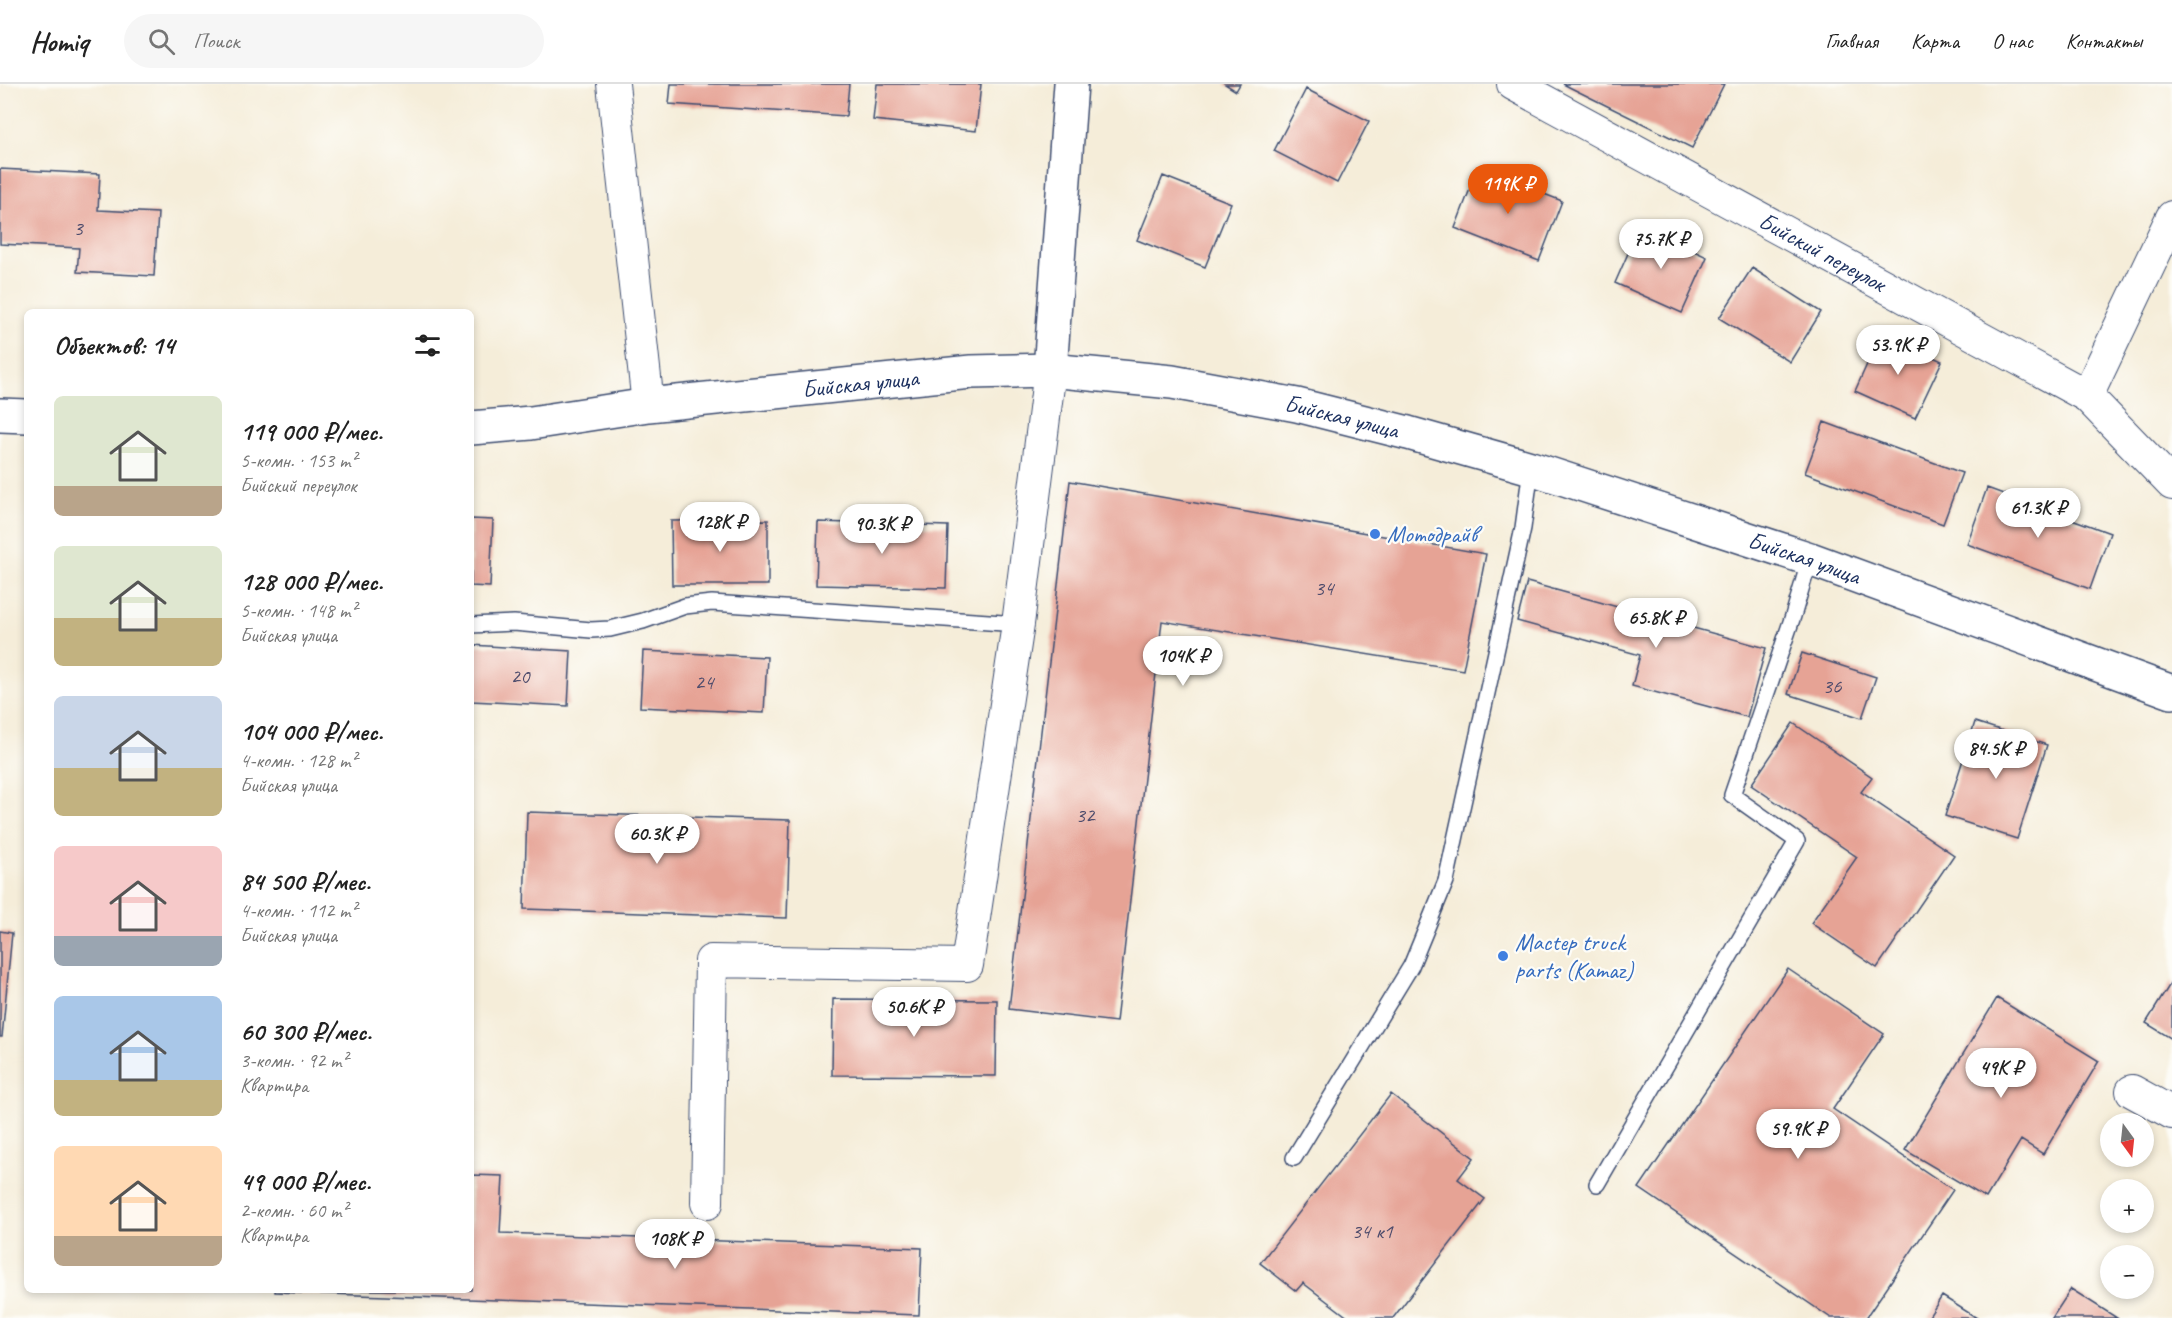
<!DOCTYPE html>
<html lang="ru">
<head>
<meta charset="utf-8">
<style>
  body { margin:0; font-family:Caveat,sans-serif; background:#f6f6f6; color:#222; height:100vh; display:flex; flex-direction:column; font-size:22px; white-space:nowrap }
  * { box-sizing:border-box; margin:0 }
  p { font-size:20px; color:#767676 }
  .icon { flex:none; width:33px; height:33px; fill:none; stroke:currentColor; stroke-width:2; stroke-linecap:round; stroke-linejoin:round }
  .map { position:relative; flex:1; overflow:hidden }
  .details { position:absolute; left:24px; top:225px; width:450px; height:984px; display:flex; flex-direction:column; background:#fff; border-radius:9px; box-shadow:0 3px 9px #0003 }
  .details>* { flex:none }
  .needle { width:39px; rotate:165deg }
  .fabs { position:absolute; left:2100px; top:1029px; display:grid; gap:12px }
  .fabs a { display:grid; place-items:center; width:54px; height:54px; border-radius:50%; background:#fff; box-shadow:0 3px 9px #0003; font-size:30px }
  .price { position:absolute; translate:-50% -51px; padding:0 14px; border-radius:21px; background:#fff; color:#222; font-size:20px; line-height:39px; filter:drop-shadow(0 2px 3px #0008) }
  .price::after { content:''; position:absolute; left:50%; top:36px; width:18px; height:14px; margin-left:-9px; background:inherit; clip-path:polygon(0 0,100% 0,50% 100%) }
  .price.on { background:#ea580c; color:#fff }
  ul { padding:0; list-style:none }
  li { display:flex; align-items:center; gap:18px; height:150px; padding:0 30px }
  li span { display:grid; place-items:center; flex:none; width:168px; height:120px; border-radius:9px; color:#555 }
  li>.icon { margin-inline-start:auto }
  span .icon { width:72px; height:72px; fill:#fffc; stroke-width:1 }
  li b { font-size:26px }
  h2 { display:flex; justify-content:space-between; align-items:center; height:72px; padding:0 30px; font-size:26px }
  header { display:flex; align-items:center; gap:36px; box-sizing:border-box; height:84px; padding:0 30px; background:#fff; border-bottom:2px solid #e0e0e0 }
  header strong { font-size:28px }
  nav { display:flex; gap:33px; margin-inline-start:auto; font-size:21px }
  .search { width:420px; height:54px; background:#f6f6f6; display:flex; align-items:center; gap:15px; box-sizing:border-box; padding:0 21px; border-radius:33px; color:#767676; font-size:22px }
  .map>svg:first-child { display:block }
  .building { fill:#e6a395 }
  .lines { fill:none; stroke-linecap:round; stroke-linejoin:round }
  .lane-casing { stroke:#3c4c70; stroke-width:18 }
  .street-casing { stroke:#3c4c70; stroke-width:34 }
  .secondary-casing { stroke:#3c4c70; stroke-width:36 }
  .primary-casing { stroke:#3c4c70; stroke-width:36 }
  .lane { stroke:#fff; stroke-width:15 }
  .street { stroke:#fff; stroke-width:32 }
  .secondary { stroke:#fff; stroke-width:33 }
  .primary { stroke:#fff; stroke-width:33 }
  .shop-dot { fill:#3f7fe0; stroke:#fdfcf7; stroke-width:2 }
  .labels { text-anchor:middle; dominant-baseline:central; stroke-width:4.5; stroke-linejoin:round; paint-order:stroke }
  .number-label { font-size:21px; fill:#4e4c6c }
  .street-label { font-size:24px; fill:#1b2f5e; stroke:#fdfcf7 }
  .shop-label { font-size:24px; fill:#366cbe; stroke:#fdfcf7; text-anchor:start }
</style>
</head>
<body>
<header>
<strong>Homiq</strong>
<div class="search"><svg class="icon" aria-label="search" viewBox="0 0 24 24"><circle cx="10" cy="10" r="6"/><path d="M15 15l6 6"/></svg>Поиск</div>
<nav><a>Главная</a><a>Карта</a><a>О нас</a><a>Контакты</a></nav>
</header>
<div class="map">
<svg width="2172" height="1234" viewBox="0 0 2172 1234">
  <rect width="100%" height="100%" fill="#fdfcf7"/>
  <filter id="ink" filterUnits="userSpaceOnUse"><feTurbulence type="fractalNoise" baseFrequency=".0167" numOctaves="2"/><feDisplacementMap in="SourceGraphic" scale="12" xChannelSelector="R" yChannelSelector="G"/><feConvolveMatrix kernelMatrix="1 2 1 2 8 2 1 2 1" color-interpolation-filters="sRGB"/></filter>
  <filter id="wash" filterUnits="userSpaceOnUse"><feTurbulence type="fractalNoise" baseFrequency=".008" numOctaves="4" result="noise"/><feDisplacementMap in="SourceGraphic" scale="24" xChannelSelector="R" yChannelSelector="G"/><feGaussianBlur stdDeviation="1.35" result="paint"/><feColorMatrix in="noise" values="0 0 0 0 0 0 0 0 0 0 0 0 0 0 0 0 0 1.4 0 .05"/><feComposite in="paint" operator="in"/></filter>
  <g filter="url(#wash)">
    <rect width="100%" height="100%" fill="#f5edd9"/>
    <g id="blocks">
      <!-- building -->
      <path class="building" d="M671 0H849L846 32 669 20Z
        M877 0H981L976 47 873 36Z
        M1225 0H1240L1236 7Z
        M1563 0H1724L1692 64Z
        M1306 5 1369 37 1337 99 1274 67Z
        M1478 84 1562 117 1539 177 1455 144Z
        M0 85 100 90 98 126 158 129 154 192 77 188 79 164 0 160Z
        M1163 92 1231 119 1205 183 1137 156Z
        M1640 142 1707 173 1682 229 1615 199Z
        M1752 184 1821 228 1790 278 1719 234Z
        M1881 249 1942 277 1915 334 1855 307Z
        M1824 338 1962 389 1943 440 1805 389Z
        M1070 397 1486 470 1463 586 1162 537 1116 938 1009 925Z
        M1987 404 2110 449 2090 505 1967 460Z
        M471 435 493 436 490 503 471 502Z
        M768 436V501H672L671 437Z
        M818 438 948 442 946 504 816 501Z
        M1527 498 1766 564 1747 633 1632 602 1640 571 1517 537Z
        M471 561 571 567 568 622 471 617Z
        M643 567 767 573 764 629 640 623Z
        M1802 569 1876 593 1862 634 1788 610Z
        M1975 638 2047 661 2017 755 1945 732Z
        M1793 639 1872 693 1861 708 1954 771 1877 884 1811 839 1857 773 1751 701Z
        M527 728 790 736 787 834 524 825Z
        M0 847 12 849 2 953H0Z
        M1788 885 1884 950 1833 1025 1953 1106 1866 1234H1831L1639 1104Z
        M2172 897V955L2146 939Z
        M1997 914 2099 977 2043 1070 2021 1056 1986 1114 1905 1066Z
        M833 915 997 916 996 992 832 991Z
        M1391 1010 1474 1074 1458 1095 1485 1115 1393 1234H1349L1303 1199 1296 1207 1260 1179Z
        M471 1091 503 1092 500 1149 922 1164 919 1231 275 1208V1206H471Z
        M2071 1205 2117 1234H2052Z
        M1942 1212 1977 1234H1928Z"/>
    </g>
  </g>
  <g filter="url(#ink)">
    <use href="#blocks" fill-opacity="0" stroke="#3c4c70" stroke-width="1.5"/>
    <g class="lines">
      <defs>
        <path id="lane" d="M471 541 514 539 591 546 610 545 643 537 685 522 712 519 1018 540
          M1294 1074 1411 882 1446 797 1523 444 1531 384
          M1597 1100 1797 757 1732 711 1793 532 1810 475"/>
        <g id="street">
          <path d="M613 0 648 321"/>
          <path id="s1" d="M1513 0 2087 312 2172 400"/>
          <path d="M2087 312 2172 133"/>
          <path d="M2132 1007 2172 1029"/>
          <path d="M707 1119 711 877 967 881 1018 540 1050 286"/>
        </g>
        <path id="secondary" d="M1050 286 1071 0"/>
        <g id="primary">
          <path d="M0 331 27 332"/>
          <path id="s2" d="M471 344 531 339 648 321 971 288 1050 286 1172 298 1297 321 1408 349 1531 384 1810 475 2172 608"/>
        </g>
      </defs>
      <!-- lane casing -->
      <use href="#lane" class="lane-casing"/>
      <!-- street casing -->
      <use href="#street" class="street-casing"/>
      <!-- secondary casing -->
      <use href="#secondary" class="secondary-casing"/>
      <!-- primary casing -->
      <use href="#primary" class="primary-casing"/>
      <!-- lane -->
      <use href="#lane" class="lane"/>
      <!-- street -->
      <use href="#street" class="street"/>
      <!-- secondary -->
      <use href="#secondary" class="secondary"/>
      <!-- primary -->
      <use href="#primary" class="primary"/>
    </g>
  </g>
  <!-- markers -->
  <g class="shop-dot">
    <circle cx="1375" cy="450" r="6"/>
    <circle cx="1503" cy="872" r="6"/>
  </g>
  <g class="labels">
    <!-- number labels -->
    <g class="number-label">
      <text x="78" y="144">3</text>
      <text x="1324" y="504">34</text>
      <text x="520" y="592">20</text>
      <text x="704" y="598">24</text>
      <text x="1832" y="602">36</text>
      <text x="1085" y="731">32</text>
      <text x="1372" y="1147">34 к1</text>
    </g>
    <!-- street labels -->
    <g class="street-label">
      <text stroke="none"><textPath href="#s1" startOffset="352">Бийский переулок</textPath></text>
      <text stroke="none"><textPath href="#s2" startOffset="392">Бийская улица</textPath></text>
      <text stroke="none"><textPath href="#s2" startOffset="878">Бийская улица</textPath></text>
      <text stroke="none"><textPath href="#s2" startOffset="1362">Бийская улица</textPath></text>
    </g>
    <!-- shop labels -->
    <g class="shop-label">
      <text x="1387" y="450">Мотодрайв</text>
      <text x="1515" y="858">Mactep truck<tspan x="1515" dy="28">parts (Kamaz)</tspan></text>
    </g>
  </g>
</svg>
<div class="fabs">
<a><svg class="needle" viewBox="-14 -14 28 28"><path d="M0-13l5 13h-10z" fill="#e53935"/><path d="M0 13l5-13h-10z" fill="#767676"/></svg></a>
<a>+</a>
<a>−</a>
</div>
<b class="price on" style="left:1508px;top:131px">119K ₽</b>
<b class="price" style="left:1661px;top:186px">75.7K ₽</b>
<b class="price" style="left:1898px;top:292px">53.9K ₽</b>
<b class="price" style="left:2038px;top:455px">61.3K ₽</b>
<b class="price" style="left:720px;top:469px">128K ₽</b>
<b class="price" style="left:882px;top:471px">90.3K ₽</b>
<b class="price" style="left:1656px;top:565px">65.8K ₽</b>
<b class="price" style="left:1183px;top:603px">104K ₽</b>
<b class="price" style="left:1996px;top:696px">84.5K ₽</b>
<b class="price" style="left:657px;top:781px">60.3K ₽</b>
<b class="price" style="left:914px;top:954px">50.6K ₽</b>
<b class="price" style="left:2001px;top:1015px">49K ₽</b>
<b class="price" style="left:1798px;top:1076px">59.9K ₽</b>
<b class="price" style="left:675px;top:1186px">108K ₽</b>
<section class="details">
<h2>Объектов: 14<svg class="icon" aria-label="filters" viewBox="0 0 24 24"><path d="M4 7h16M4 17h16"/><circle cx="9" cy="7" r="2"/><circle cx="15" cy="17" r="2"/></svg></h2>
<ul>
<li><span style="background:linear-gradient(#dfe7d0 75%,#b9a48a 0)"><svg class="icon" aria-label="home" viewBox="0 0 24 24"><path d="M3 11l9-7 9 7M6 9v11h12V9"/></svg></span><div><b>119 000 ₽/мес.</b><p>5-комн. · 153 m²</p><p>Бийский переулок</p></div></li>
<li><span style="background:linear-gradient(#dfe7d0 60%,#c2b280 0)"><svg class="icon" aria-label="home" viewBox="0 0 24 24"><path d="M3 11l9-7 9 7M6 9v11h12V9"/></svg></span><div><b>128 000 ₽/мес.</b><p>5-комн. · 148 m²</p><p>Бийская улица</p></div></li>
<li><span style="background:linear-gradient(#c9d6e8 60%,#c2b280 0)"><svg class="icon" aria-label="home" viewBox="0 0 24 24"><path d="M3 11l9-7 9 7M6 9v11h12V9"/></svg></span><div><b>104 000 ₽/мес.</b><p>4-комн. · 128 m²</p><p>Бийская улица</p></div></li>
<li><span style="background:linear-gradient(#f6c9c9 75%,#9aa5b1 0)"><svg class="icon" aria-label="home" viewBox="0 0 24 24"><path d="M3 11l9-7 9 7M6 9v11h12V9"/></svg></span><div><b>84 500 ₽/мес.</b><p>4-комн. · 112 m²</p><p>Бийская улица</p></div></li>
<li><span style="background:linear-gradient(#a9c7e8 70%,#c2b280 0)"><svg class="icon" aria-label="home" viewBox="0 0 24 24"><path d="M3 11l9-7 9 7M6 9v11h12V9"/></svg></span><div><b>60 300 ₽/мес.</b><p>3-комн. · 92 m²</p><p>Квартира</p></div></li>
<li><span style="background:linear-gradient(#ffd9b3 75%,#b9a48a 0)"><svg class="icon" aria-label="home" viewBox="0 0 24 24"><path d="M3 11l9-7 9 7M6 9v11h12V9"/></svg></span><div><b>49 000 ₽/мес.</b><p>2-комн. · 60 m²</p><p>Квартира</p></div></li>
</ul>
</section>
</div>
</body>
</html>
